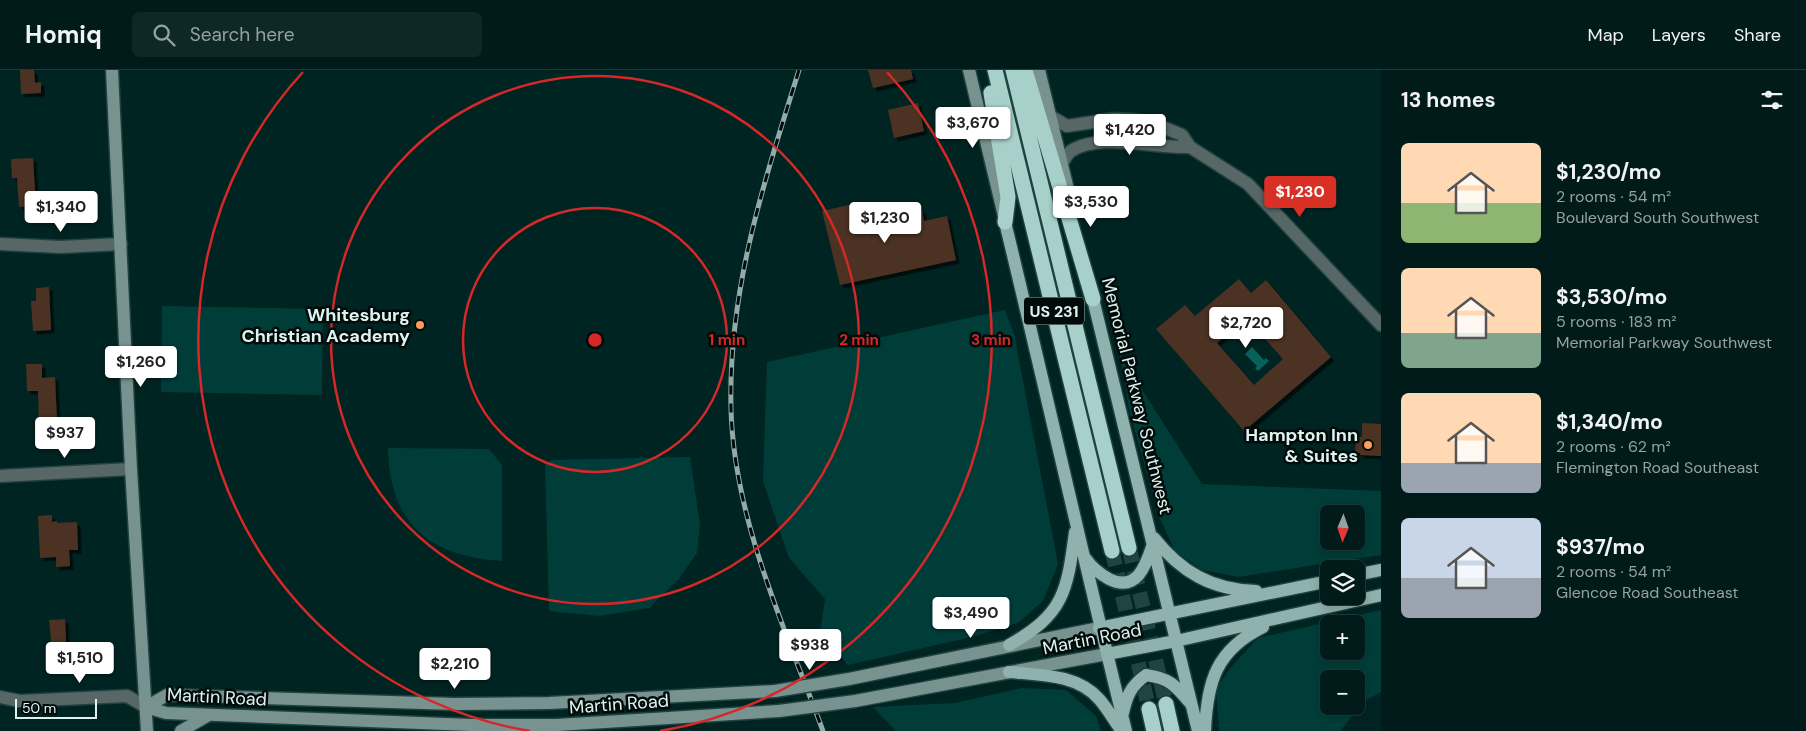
<!DOCTYPE html>
<html lang="en">
<head>
<meta charset="utf-8">
<style>
  body { margin:0; font-family:"DM Sans",sans-serif; background:#0e2827; color:#f1f3f6; height:100vh; display:flex; flex-direction:column; font-size:19px; white-space:nowrap }
  * { box-sizing:border-box; margin:0 }
  p { font-size:16px; color:#95a1a2 }
  .icon { flex:none; width:28px; height:28px; fill:none; stroke:currentColor; stroke-width:2; stroke-linecap:round; stroke-linejoin:round }
  .map { position:relative; flex:1; overflow:hidden }
  .drawer { display:flex; flex-direction:column; background:#001b1a; width:425px }
  .drawer>* { flex:none }
  .needle { width:32px; rotate:182deg }
  .controls { position:absolute; left:1320px; top:435px; display:grid; gap:10px }
  .controls a { display:grid; place-items:center; width:45px; height:45px; border-radius:8px; background:#001b1a; box-shadow:0 2px 12px #0003,0 0 0 1px #223939; font-size:25px }
  .scale { position:absolute; left:15px; bottom:12px; width:82px; box-sizing:border-box; padding-left:5px; border:2px solid #def3f0; border-top:0; font-size:14px; line-height:18px; white-space:nowrap; color:#def3f0; -webkit-text-stroke:4px #010b0a; paint-order:stroke }
  .price { position:absolute; translate:-50% -42px; padding:0 11px; border-radius:5px; background:#fff; color:#222; font-size:16px; line-height:32px; filter:drop-shadow(0 1px 2px #0008) }
  .price::after { content:''; position:absolute; left:50%; top:30px; width:15px; height:11px; margin-left:-8px; background:inherit; clip-path:polygon(0 0,100% 0,50% 100%) }
  .price.on { background:#d93025; color:#fff }
  ul { padding:0; list-style:none }
  li { display:flex; align-items:center; gap:15px; height:125px; padding:0 20px }
  li span { display:grid; place-items:center; flex:none; width:140px; height:100px; border-radius:8px; color:#555 }
  li>.icon { margin-inline-start:auto }
  span .icon { width:60px; height:60px; fill:#fffc; stroke-width:1 }
  li b { font-size:21px }
  h2 { display:flex; justify-content:space-between; align-items:center; height:60px; padding:0 20px; font-size:21px }
  header { display:flex; align-items:center; gap:30px; box-sizing:border-box; height:70px; padding:0 25px; background:#001b1a; border-bottom:1px solid #223939 }
  header strong { font-size:24px }
  nav { display:flex; gap:28px; margin-inline-start:auto; font-size:18px }
  .search { width:350px; height:45px; background:#0e2827; display:flex; align-items:center; gap:12px; box-sizing:border-box; padding:0 18px; border-radius:8px; color:#95a1a2; font-size:19px }
  main { display:flex; flex:1; min-height:0 }
  .map>svg:first-child { display:block }
  .green { fill:#003d39; fill-rule:evenodd }
  .water { fill:#07615c }
  .building { fill:#4b3224; fill-rule:evenodd; filter:url(#shadow) }
  .lines { fill:none; stroke-linecap:round; stroke-linejoin:round }
  .highway-tunnel { stroke:#214341; stroke-width:15; stroke-dasharray:15 8; stroke-linecap:butt }
  .street-casing { stroke:#1f413f; stroke-width:15 }
  .secondary-casing { stroke:#1f413f; stroke-width:15 }
  .primary-casing { stroke:#1f413f; stroke-width:15 }
  .highway-casing { stroke:#1f413f; stroke-width:18 }
  .street { stroke:#576766; stroke-width:12 }
  .secondary { stroke:#78928f; stroke-width:12 }
  .primary { stroke:#90b2ae; stroke-width:12 }
  .highway { stroke:#a7d0cb; stroke-width:15 }
  .rail-casing { stroke:#91aba8; stroke-width:5 }
  .rail { stroke:#010b0a; stroke-width:3; stroke-dasharray:9; stroke-linecap:butt }
  .secondary-bridge-casing { stroke:#1f413f; stroke-width:15; stroke-linecap:butt }
  .secondary-bridge { stroke:#78928f; stroke-width:12 }
  .ring { fill:none; stroke:#d62828; stroke-width:2.5 }
  .poi-dot { fill:#ff9b5b; stroke:#010b0a; stroke-width:2 }
  .labels { text-anchor:middle; dominant-baseline:central; stroke-width:5; stroke-linejoin:round; paint-order:stroke }
  .shield { fill:#010b0a; stroke:#9cadab; stroke-width:1 }
  .shield-label { font-size:16px; font-weight:bold; fill:#def3f0 }
  .poi-label { font-size:18px; font-weight:bold; fill:#def3f0; stroke:#010b0a; text-anchor:end }
  .street-label { font-size:18px; fill:#def3f0; stroke:#010b0a }
  .centre { fill:#d62828; stroke:#010b0a; stroke-width:2.5 }
  .ring-label { font-size:15px; text-anchor:middle; font-weight:bold; fill:#d62828; stroke:#010b0a; stroke-width:5; stroke-linejoin:round; paint-order:stroke }
</style>
</head>
<body>
<header>
<strong>Homiq</strong>
<div class="search"><svg class="icon" aria-label="search" viewBox="0 0 24 24"><circle cx="10" cy="10" r="6"/><path d="M15 15l6 6"/></svg>Search here</div>
<nav><a>Map</a><a>Layers</a><a>Share</a></nav>
</header>
<main>
<div class="map">
<svg width="1381" height="661" viewBox="0 0 1381 661">
  <defs>
    <filter id="shadow"><feDropShadow dx="3.5" dy="3.5" stdDeviation="0" flood-color="#0009"/></filter>
  </defs>
  <rect width="100%" height="100%" fill="#002422"/>
  <!-- green -->
  <path class="green" d="M162 236 323 239 322 325 161 322Z
    M1005 240 1014 264 1058 494 1043 531 1018 553 972 567 848 595 820 562 825 529 789 488 763 411 767 292Z
    M1120 285 1202 414 1381 421V485L1238 507 1202 500 1175 481 1160 449 1130 344ZM1329 444H1356V471H1329Z
    M388 378 489 379 502 395V491C430 487 389 453 388 378Z
    M690 387 700 455 697 483 678 510 649 538 599 546 549 541 545 395 551 390Z
    M1381 540V622L1365 631 1340 661H1219L1216 619 1231 597 1258 568ZM1329 554H1356V581H1329ZM1329 609H1356V636H1329Z
    M1022 618 1066 620 1096 646 1101 661H896L873 637 955 633Z"/>
  <!-- water -->
  <path class="water" d="M1252 277 1264 290 1266 288 1269 291 1258 301 1255 298 1257 296 1245 284Z"/>
  <!-- building -->
  <path class="building" d="M20 0H34L35 13 41 12V23L21 24Z
    M868 0H911L913 9 873 18Z
    M918 33 924 61 894 68 888 40Z
    M33 88 35 121H31L32 136 19 137 17 108H12L11 89Z
    M862 132 863 137 871 136 873 144 866 145 871 165 908 157 905 143 922 140 924 151 947 146 956 190 840 215 822 141Z
    M1239 209 1251 223 1266 210 1331 287 1244 361 1156 259 1185 235 1195 246ZM1246 248 1283 289 1254 315 1217 273Z
    M49 217 51 260 33 261 31 231H36V218Z
    M26 294H42V308L55 307 57 352 39 353 38 321H27Z
    M1362 353 1381 354V386L1360 385V383L1355 382 1356 367H1362Z
    M52 445V452L57 451V453L77 452 78 480H69L70 496 56 497V487L40 488 38 446Z
    M65 549 67 591H53L49 550Z"/>
  <g class="lines">
    <!-- highway-tunnel -->
    <path class="highway-tunnel" d="M1129 478 1166 634
      M1112 481 1149 639"/>
    <defs>
      <path id="street" d="M1050 46 1067 56 1113 49 1135 50 1155 54 1182 65 1190 77 1248 114 1381 255
        M1062 93C1065 89 1067 84 1071 81 1099 62 1158 79 1190 77
        M0 174 61 177 121 174
        M0 406 131 399
        M0 627 20 631 127 626 146 637"/>
      <path id="secondary" d="M112 0 131 399 147 661
        M969 0 1004 146
        M1039 0 1072 136
        M849 609 1099 558
        M855 631 1107 584
        M146 637 166 643 471 655H557L779 641
        M146 637 167 625 455 634 549 633 775 621
        M181 661 207 646"/>
      <path id="primary" d="M1005 152C1046 321 1084 492 1126 661
        M1093 229 1198 661
        M1154 468C1181 502 1212 520 1256 521
        M1086 489C1092 498 1100 504 1109 509 1137 523 1146 495 1153 474
        M1356 505 1381 500
        M1099 558 1329 511
        M1009 575C1064 544 1067 522 1075 462
        M1107 584 1176 571 1381 525
        M1009 602C1040 605 1077 604 1099 629 1108 639 1114 651 1122 661
        M1123 643C1127 625 1131 616 1146 605 1170 608 1176 616 1191 634
        M1205 661C1207 612 1216 580 1263 557"/>
      <path id="highway" d="M995 0 1112 481
        M1013 0 1129 478
        M1025 0 1093 229
        M991 23 1008 127 1005 152
        M1166 634 1172 661
        M1149 639 1154 661"/>
    </defs>
    <!-- street casing -->
    <use href="#street" class="street-casing"/>
    <!-- secondary casing -->
    <use href="#secondary" class="secondary-casing"/>
    <!-- primary casing -->
    <use href="#primary" class="primary-casing"/>
    <!-- highway casing -->
    <use href="#highway" class="highway-casing"/>
    <!-- street -->
    <use href="#street" class="street"/>
    <!-- secondary -->
    <use href="#secondary" class="secondary"/>
    <!-- primary -->
    <use href="#primary" class="primary"/>
    <!-- highway -->
    <use href="#highway" class="highway"/>
    <defs>
      <path id="rail" d="M799 0C764 113 728 219 731 339 734 450 785 558 823 661"/>
    </defs>
    <!-- rail casing -->
    <use href="#rail" class="rail-casing"/>
    <!-- rail -->
    <use href="#rail" class="rail"/>
    <defs>
      <path id="secondary-bridge" d="M775 621 849 609
        M779 641 855 631"/>
    </defs>
    <!-- secondary-bridge casing -->
    <use href="#secondary-bridge" class="secondary-bridge-casing"/>
    <!-- secondary-bridge -->
    <use href="#secondary-bridge" class="secondary-bridge"/>
  </g>
  <!-- distance rings -->
  <g class="ring">
    <circle cx="595" cy="270" r="132"/>
    <circle cx="595" cy="270" r="264"/>
    <path d="M530 661A396 396 0 0 1 303 2M887 2A396 396 0 0 1 660 661"/>
  </g>
  <!-- markers -->
  <g class="poi-dot">
    <circle cx="420" cy="255" r="5"/>
    <circle cx="1368" cy="375" r="5"/>
  </g>
  <g class="labels">
    <!-- shield labels -->
    <rect class="shield" x="1024" y="227.5" width="60" height="27" rx="4"/>
    <g class="shield-label">
      <text x="1054" y="241">US 231</text>
    </g>
    <!-- poi labels -->
    <g class="poi-label">
      <text x="410" y="245">Whitesburg<tspan x="410" dy="21">Christian Academy</tspan></text>
      <text x="1358" y="365">Hampton Inn<tspan x="1358" dy="21">&amp; Suites</tspan></text>
    </g>
    <!-- street labels -->
    <g class="street-label">
      <text transform="translate(1137 326) rotate(76)">Memorial Parkway Southwest</text>
      <text transform="translate(1092 569) rotate(-11)">Martin Road</text>
      <text transform="translate(217 627) rotate(3)">Martin Road</text>
      <text transform="translate(619 634) rotate(-4)">Martin Road</text>
    </g>
  </g>
  <circle cx="595" cy="270" r="8" class="centre"/>
  <g class="ring-label">
    <text x="727" y="275">1 min</text>
    <text x="859" y="275">2 min</text>
    <text x="991" y="275">3 min</text>
  </g>
</svg>
<div class="controls">
<a><svg class="needle" viewBox="-14 -14 28 28"><path d="M0-13l5 13h-10z" fill="#e53935"/><path d="M0 13l5-13h-10z" fill="#95a1a2"/></svg></a>
<a><svg class="icon" aria-label="layers" viewBox="0 0 24 24"><path d="M12 4l9 5-9 5-9-5zM3 14l9 5 9-5"/></svg></a>
<a>+</a>
<a>−</a>
</div>
<div class="scale">50 m</div>
<b class="price" style="left:973px;top:79px">$3,670</b>
<b class="price" style="left:1130px;top:86px">$1,420</b>
<b class="price on" style="left:1300px;top:148px">$1,230</b>
<b class="price" style="left:1091px;top:158px">$3,530</b>
<b class="price" style="left:61px;top:163px">$1,340</b>
<b class="price" style="left:885px;top:174px">$1,230</b>
<b class="price" style="left:1246px;top:279px">$2,720</b>
<b class="price" style="left:141px;top:318px">$1,260</b>
<b class="price" style="left:65px;top:389px">$937</b>
<b class="price" style="left:971px;top:569px">$3,490</b>
<b class="price" style="left:810px;top:601px">$938</b>
<b class="price" style="left:80px;top:614px">$1,510</b>
<b class="price" style="left:455px;top:620px">$2,210</b>
</div>
<section class="drawer">
<h2>13 homes<svg class="icon" aria-label="filters" viewBox="0 0 24 24"><path d="M4 7h16M4 17h16"/><circle cx="9" cy="7" r="2"/><circle cx="15" cy="17" r="2"/></svg></h2>
<ul>
<li><span style="background:linear-gradient(#ffd9b3 60%,#8fb573 0)"><svg class="icon" aria-label="home" viewBox="0 0 24 24"><path d="M3 11l9-7 9 7M6 9v11h12V9"/></svg></span><div><b>$1,230/mo</b><p>2 rooms · 54 m²</p><p>Boulevard South Southwest</p></div></li>
<li><span style="background:linear-gradient(#ffd9b3 65%,#7fa58c 0)"><svg class="icon" aria-label="home" viewBox="0 0 24 24"><path d="M3 11l9-7 9 7M6 9v11h12V9"/></svg></span><div><b>$3,530/mo</b><p>5 rooms · 183 m²</p><p>Memorial Parkway Southwest</p></div></li>
<li><span style="background:linear-gradient(#ffd9b3 70%,#9aa5b1 0)"><svg class="icon" aria-label="home" viewBox="0 0 24 24"><path d="M3 11l9-7 9 7M6 9v11h12V9"/></svg></span><div><b>$1,340/mo</b><p>2 rooms · 62 m²</p><p>Flemington Road Southeast</p></div></li>
<li><span style="background:linear-gradient(#c9d6e8 60%,#9aa5b1 0)"><svg class="icon" aria-label="home" viewBox="0 0 24 24"><path d="M3 11l9-7 9 7M6 9v11h12V9"/></svg></span><div><b>$937/mo</b><p>2 rooms · 54 m²</p><p>Glencoe Road Southeast</p></div></li>
</ul>
</section>
</main>
</body>
</html>
